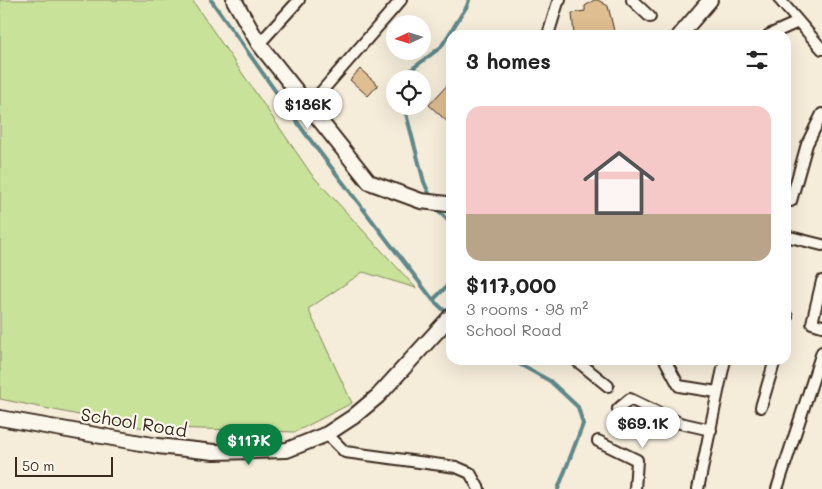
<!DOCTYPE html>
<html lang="en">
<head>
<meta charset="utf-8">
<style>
  body { margin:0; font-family:Mali,sans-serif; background:#f6f6f6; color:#222; height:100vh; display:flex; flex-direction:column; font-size:19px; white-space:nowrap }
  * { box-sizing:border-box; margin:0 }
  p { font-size:16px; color:#767676 }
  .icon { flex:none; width:28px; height:28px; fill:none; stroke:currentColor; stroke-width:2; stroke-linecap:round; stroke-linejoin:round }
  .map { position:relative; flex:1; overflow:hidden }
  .panel { position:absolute; left:446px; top:30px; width:345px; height:335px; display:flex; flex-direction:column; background:#fff; border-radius:15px; box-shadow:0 5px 20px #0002 }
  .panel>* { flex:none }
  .needle { width:32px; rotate:266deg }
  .controls { position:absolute; left:386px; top:15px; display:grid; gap:10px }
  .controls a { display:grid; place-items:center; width:45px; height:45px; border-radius:50%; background:#fff; box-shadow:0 5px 20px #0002; font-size:25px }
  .scale { position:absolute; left:15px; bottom:12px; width:98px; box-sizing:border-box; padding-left:5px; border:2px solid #3b2a1e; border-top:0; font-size:14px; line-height:18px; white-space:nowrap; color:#3b2a1e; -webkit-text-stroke:4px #fbf7ec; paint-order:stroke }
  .price { position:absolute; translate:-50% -42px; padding:0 11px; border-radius:18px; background:#fff; color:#222; font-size:16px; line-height:32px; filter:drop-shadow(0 1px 2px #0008) }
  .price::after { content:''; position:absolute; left:50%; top:30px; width:15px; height:11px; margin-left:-8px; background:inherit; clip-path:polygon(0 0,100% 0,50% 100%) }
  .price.selected { background:#0b8043; color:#fff }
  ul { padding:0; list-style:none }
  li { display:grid; align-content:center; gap:10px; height:265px; padding:0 20px }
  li+li { border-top:1px solid #e0e0e0 }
  li span { display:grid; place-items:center; height:155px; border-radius:15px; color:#555 }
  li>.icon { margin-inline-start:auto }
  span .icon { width:90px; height:90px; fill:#fffc; stroke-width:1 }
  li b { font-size:21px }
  h2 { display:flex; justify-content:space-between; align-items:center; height:60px; padding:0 20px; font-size:21px }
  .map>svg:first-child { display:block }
  .green { fill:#c8e299; stroke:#82865c }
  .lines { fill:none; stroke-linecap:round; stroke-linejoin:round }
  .stream { stroke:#5f888a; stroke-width:4 }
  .building { fill:#dfbe91; stroke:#3b2a1e }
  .minor-casing { stroke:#3b2a1e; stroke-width:14 }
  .tertiary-casing { stroke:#3b2a1e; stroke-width:18 }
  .minor { stroke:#fbf7ec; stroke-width:10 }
  .tertiary { stroke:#fbf7ec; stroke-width:14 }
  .labels { text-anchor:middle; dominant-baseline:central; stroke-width:4.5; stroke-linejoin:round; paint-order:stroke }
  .street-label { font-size:18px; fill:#3b2a1e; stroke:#fbf7ec }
</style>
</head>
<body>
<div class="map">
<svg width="822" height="489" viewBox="0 0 822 489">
  <rect width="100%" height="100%" fill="#f5ecda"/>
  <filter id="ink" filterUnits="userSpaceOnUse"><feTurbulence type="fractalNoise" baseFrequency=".02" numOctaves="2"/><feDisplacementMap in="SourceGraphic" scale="10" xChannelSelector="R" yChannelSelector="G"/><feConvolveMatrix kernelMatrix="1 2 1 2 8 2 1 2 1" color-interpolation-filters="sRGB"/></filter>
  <g filter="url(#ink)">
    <!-- green -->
    <path class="green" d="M0 0H192L312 175 416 288 363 272 308 309 352 403 295 432 138 427 0 399Z"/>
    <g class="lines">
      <!-- stream -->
      <path class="stream" d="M211 0 305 133 433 300 449 315
        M404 79V75L441 47 467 6 469 0
        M404 106 424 182 432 200
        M434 206 451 224
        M433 300 451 282
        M512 360 550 381 578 407 583 424 558 489"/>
    </g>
    <!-- building -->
    <path class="building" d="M594 0H598L608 6 615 35H574L572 13 585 11V6Z
      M360 69 378 85 368 96 350 80Z
      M451 81V125L429 105Z"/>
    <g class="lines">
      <defs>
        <path id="minor" d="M632 0 650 17
          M780 0 822 49
          M548 35 558 2 560 0
          M769 35 798 22
          M259 44 299 0
          M308 107 401 0
          M791 201 807 144 822 114
          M786 236 822 245
          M822 281 812 323 822 326
          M786 316 787 317 786 320
          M576 360 608 386
          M665 360 679 386 717 392
          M761 407 775 360
          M618 409 630 399 680 423 711 430
          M327 434 345 452 456 467 470 473 479 489
          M598 441 637 460 635 489
          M698 489C707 446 715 403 725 360
          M777 489 822 352"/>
        <path id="tertiary" d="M234 0 259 44 369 182 421 201 447 204 451 205
          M680 35 710 0
          M0 418 158 446 214 452 287 450 327 434 353 417 378 396 451 316"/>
      </defs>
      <!-- minor casing -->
      <use href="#minor" class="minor-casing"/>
      <!-- tertiary casing -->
      <use href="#tertiary" class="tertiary-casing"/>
      <!-- minor -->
      <use href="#minor" class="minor"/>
      <!-- tertiary -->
      <use href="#tertiary" class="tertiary"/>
    </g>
  </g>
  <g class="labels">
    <!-- street labels -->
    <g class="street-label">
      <text transform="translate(134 422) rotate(9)">School Road</text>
    </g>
  </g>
</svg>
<div class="controls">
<a><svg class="needle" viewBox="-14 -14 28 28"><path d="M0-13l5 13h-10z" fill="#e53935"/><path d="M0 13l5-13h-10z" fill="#767676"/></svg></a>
<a><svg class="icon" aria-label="locate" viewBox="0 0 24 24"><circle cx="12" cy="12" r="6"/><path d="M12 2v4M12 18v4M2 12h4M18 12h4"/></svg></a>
</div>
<div class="scale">50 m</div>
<b class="price" style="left:308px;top:130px">$186K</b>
<b class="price" style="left:643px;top:449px">$69.1K</b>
<b class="price selected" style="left:249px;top:466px">$117K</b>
<section class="panel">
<h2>3 homes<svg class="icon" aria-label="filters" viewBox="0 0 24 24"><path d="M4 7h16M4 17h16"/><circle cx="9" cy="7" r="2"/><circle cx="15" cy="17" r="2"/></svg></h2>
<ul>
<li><span style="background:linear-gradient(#f6c9c9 70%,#b9a48a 0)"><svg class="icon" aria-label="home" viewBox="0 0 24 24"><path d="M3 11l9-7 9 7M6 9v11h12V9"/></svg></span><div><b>$117,000</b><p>3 rooms · 98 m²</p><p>School Road</p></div></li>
</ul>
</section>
</div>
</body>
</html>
